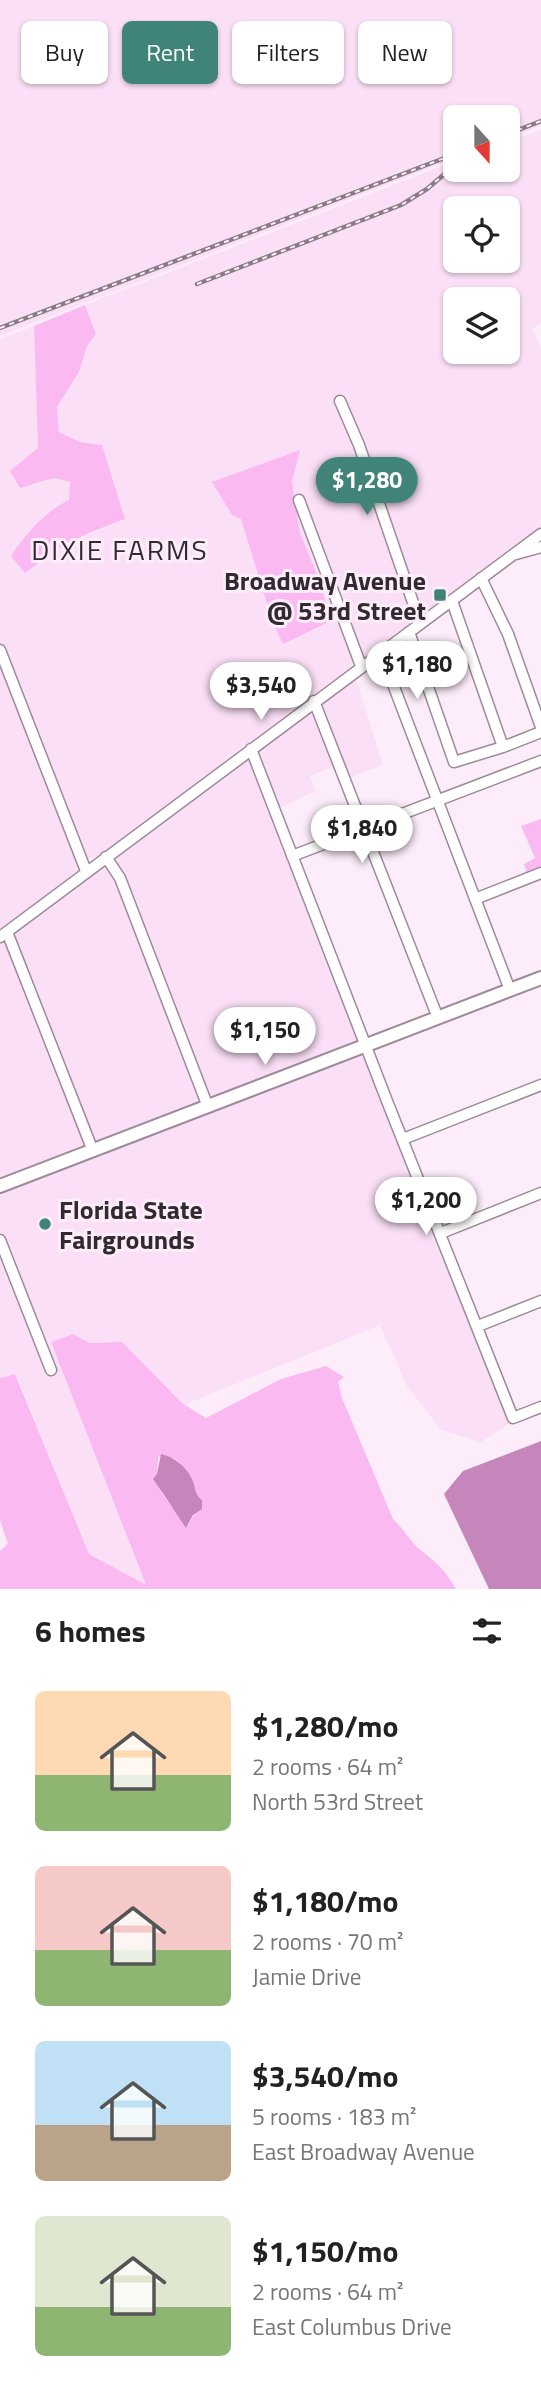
<!DOCTYPE html>
<html lang="en">
<head>
<meta charset="utf-8">
<style>
  body { margin:0; font-family:"Titillium Web",sans-serif; background:#f2f2f2; color:#222; height:100vh; display:flex; flex-direction:column; font-size:26px; white-space:nowrap }
  * { box-sizing:border-box; margin:0 }
  p { font-size:23px; color:#767676 }
  .icon { flex:none; width:38px; height:38px; fill:none; stroke:currentColor; stroke-width:2; stroke-linecap:round; stroke-linejoin:round }
  .map { position:relative; height:1589px; overflow:hidden }
  .side { display:flex; flex-direction:column; background:#fff; flex:1 }
  .side>* { flex:none }
  .banner { position:absolute; left:21px; top:21px; width:500px; height:63px; display:flex; gap:14px }
  .needle { width:46px; rotate:159deg }
  .controls { position:absolute; left:443px; top:105px; display:grid; gap:14px }
  .controls a { display:grid; place-items:center; width:77px; height:77px; border-radius:10px; background:#fff; box-shadow:0 2px 5px #0004; font-size:35px }
  .price { position:absolute; translate:-50% -60px; padding:0 16px; border-radius:24px; background:#fff; color:#222; font-size:23px; line-height:46px; filter:drop-shadow(0 2px 4px #0008) }
  .price::after { content:''; position:absolute; left:50%; top:42px; width:21px; height:16px; margin-left:-10px; background:inherit; clip-path:polygon(0 0,100% 0,50% 100%) }
  .price.current { background:#408479; color:#fff }
  ul { padding:0; list-style:none }
  li { display:flex; align-items:center; gap:21px; height:175px; padding:0 35px }
  li span { display:grid; place-items:center; flex:none; width:196px; height:140px; border-radius:10px; color:#555 }
  li>.icon { margin-inline-start:auto }
  span .icon { width:84px; height:84px; fill:#fffc; stroke-width:1 }
  li b { font-size:30px }
  h2 { display:flex; justify-content:space-between; align-items:center; height:84px; padding:0 35px; font-size:30px }
  .tag { padding:0 24px; border-radius:10px; background:#fff; box-shadow:0 2px 5px #0004; font-size:24px; line-height:63px }
  .tag.current { background:#408479; color:#fff }
  .map>svg:first-child { display:block }
  .built { fill:#fadff6; fill-rule:evenodd }
  .green { fill:#fabaf1; fill-rule:evenodd }
  .water { fill:#c586bc }
  .lines { fill:none; stroke-linecap:round; stroke-linejoin:round }
  .minor-casing { stroke:#9d8a9a; stroke-width:13 }
  .major-casing { stroke:#9d8a9a; stroke-width:16 }
  .minor { stroke:#fff; stroke-width:10 }
  .major { stroke:#fff; stroke-width:12 }
  .rail-casing { stroke:#887c86; stroke-width:4.5 }
  .rail { stroke:#fdedfa; stroke-width:2; stroke-dasharray:5; stroke-linecap:butt }
  .poi-dot { fill:#408479; stroke:#fdedfa; stroke-width:2.5 }
  .labels { text-anchor:middle; dominant-baseline:central; stroke-width:6; stroke-linejoin:round; paint-order:stroke }
  .poi-label { font-size:26px; font-weight:bold; fill:#322a31; stroke:#fdedfa; text-anchor:end }
  .neighbourhood-label { font-size:28px; letter-spacing:2px; fill:#372835; stroke:#fdedfa }
</style>
</head>
<body>
<div class="map">
<svg width="541" height="1589" viewBox="0 0 541 1589">
  <rect width="100%" height="100%" fill="#fdedfa"/>
  <!-- built -->
  <path class="built" d="M0 0H541V126L508 138V117H455V158L0 336Z
    M541 130V323L533 328 541 350V529L422 617 362 444 342 396 336 398 355 446 416 622 363 661 301 495 295 497 292 481 213 482 232 515 241 519 273 623 320 582 300 533 296 503 357 665 247 748 245 745 102 855 85 859 0 641V339L34 326 38 448 10 472 36 485 54 478 70 482 69 500 37 525 20 542 25 573 59 548 125 519 102 446 80 442 59 432 57 407 79 372 87 346 96 334 85 305 455 161V170H508V142ZM455 208H508V261H455ZM455 299H508V352H455Z
    M0 660 82 870 0 932Z
    M355 676 383 765 348 778 318 703Z
    M312 707 335 766 310 776 316 791 277 809 255 751Z
    M249 755 361 1043 210 1102 111 858Z
    M110 868 136 928 201 1105 95 1146 11 934 88 875Z
    M5 938 88 1149 0 1182V942Z
    M363 1051 512 1422 481 1442 441 1430 407 1386 380 1325 184 1405 150 1373 122 1342 90 1343 73 1334 51 1342 146 1586 89 1555 16 1374 0 1378V1249L50 1374 56 1372 0 1230V1190Z"/>
  <!-- green -->
  <path class="green" d="M85 305 96 334 87 346 79 372 57 407 59 432 80 442 102 445 125 519 89 533 59 548 25 573 11 556C25 534 46 511 69 500L70 482 54 478 20 488 10 471 38 448 34 326Z
    M300 450 292 481 300 533 320 582 331 621 283 644 273 623 241 519 232 515 212 482Z
    M541 819V869L527 874 524 864 535 858 521 826Z
    M73 1334 90 1343 122 1342 182 1403 206 1418 281 1379 326 1366 344 1377 338 1382 342 1398 393 1519C403 1528 411 1542 419 1549 438 1564 443 1567 456 1589H0V1551L8 1544 0 1520V1378L15 1374 89 1554 146 1585 51 1342ZM159 1456 176 1459C186 1472 204 1495 196 1512 193 1517 190 1521 187 1527 170 1499 151 1494 159 1456Z"/>
  <!-- water -->
  <path class="water" d="M541 1441V1589H489L444 1494 463 1471Z
    M161 1454C175 1457 186 1467 192 1479 196 1488 194 1494 202 1500V1509L193 1515 186 1528C175 1512 165 1496 153 1479L157 1474Z"/>
  <g class="lines">
    <defs>
      <path id="minor" d="M340 401 359 445 420 623
        M299 500 361 666
        M516 554 541 547
        M481 578 508 634 541 727
        M452 601 503 747
        M409 632 454 762 503 747 541 732
        M0 650 86 871
        M381 653 510 990
        M314 701 438 1018
        M251 749 387 1101 513 1418 541 1407
        M292 856 541 761
        M106 857 120 878 208 1107
        M475 899 541 873
        M7 932 93 1151
        M0 937 541 534
        M403 1139 541 1085
        M441 1233 541 1193
        M0 1240 51 1370
        M478 1326 541 1301"/>
      <path id="major" d="M0 1186 541 978"/>
    </defs>
    <!-- minor casing -->
    <use href="#minor" class="minor-casing"/>
    <!-- major casing -->
    <use href="#major" class="major-casing"/>
    <!-- minor -->
    <use href="#minor" class="minor"/>
    <!-- major -->
    <use href="#major" class="major"/>
    <defs>
      <path id="rail" d="M508 134 541 121
        M197 284 401 205 427 189 455 165
        M0 328 455 154"/>
    </defs>
    <!-- rail casing -->
    <use href="#rail" class="rail-casing"/>
    <!-- rail -->
    <use href="#rail" class="rail"/>
  </g>
  <!-- markers -->
  <g class="poi-dot">
    <rect x="433" y="588" width="14" height="14" rx="3.5"/>
    <circle cx="45" cy="1224" r="7"/>
  </g>
  <g class="labels">
    <!-- poi labels -->
    <g class="poi-label">
      <text x="426" y="580">Broadway Avenue<tspan x="426" dy="30">@ 53rd Street</tspan></text>
      <text x="59" y="1209" text-anchor="start">Florida State<tspan x="59" dy="30">Fairgrounds</tspan></text>
    </g>
    <!-- neighbourhood labels -->
    <g class="neighbourhood-label">
      <text x="120" y="549">DIXIE FARMS</text>
    </g>
  </g>
</svg>
<div class="controls">
<a><svg class="needle" viewBox="-14 -14 28 28"><path d="M0-13l5 13h-10z" fill="#e53935"/><path d="M0 13l5-13h-10z" fill="#767676"/></svg></a>
<a><svg class="icon" aria-label="locate" viewBox="0 0 24 24"><circle cx="12" cy="12" r="6"/><path d="M12 2v4M12 18v4M2 12h4M18 12h4"/></svg></a>
<a><svg class="icon" aria-label="layers" viewBox="0 0 24 24"><path d="M12 4l9 5-9 5-9-5zM3 14l9 5 9-5"/></svg></a>
</div>
<b class="price current" style="left:367px;top:517px">$1,280</b>
<b class="price" style="left:417px;top:701px">$1,180</b>
<b class="price" style="left:261px;top:722px">$3,540</b>
<b class="price" style="left:362px;top:865px">$1,840</b>
<b class="price" style="left:265px;top:1067px">$1,150</b>
<b class="price" style="left:426px;top:1237px">$1,200</b>
<div class="banner">
<a class="tag">Buy</a>
<a class="tag current">Rent</a>
<a class="tag">Filters</a>
<a class="tag">New</a>
</div>
</div>
<section class="side">
<h2>6 homes<svg class="icon" aria-label="filters" viewBox="0 0 24 24"><path d="M4 7h16M4 17h16"/><circle cx="9" cy="7" r="2"/><circle cx="15" cy="17" r="2"/></svg></h2>
<ul>
<li><span style="background:linear-gradient(#ffd9b3 60%,#8fb573 0)"><svg class="icon" aria-label="home" viewBox="0 0 24 24"><path d="M3 11l9-7 9 7M6 9v11h12V9"/></svg></span><div><b>$1,280/mo</b><p>2 rooms · 64 m²</p><p>North 53rd Street</p></div></li>
<li><span style="background:linear-gradient(#f6c9c9 60%,#8fb573 0)"><svg class="icon" aria-label="home" viewBox="0 0 24 24"><path d="M3 11l9-7 9 7M6 9v11h12V9"/></svg></span><div><b>$1,180/mo</b><p>2 rooms · 70 m²</p><p>Jamie Drive</p></div></li>
<li><span style="background:linear-gradient(#bfe0f5 60%,#b9a48a 0)"><svg class="icon" aria-label="home" viewBox="0 0 24 24"><path d="M3 11l9-7 9 7M6 9v11h12V9"/></svg></span><div><b>$3,540/mo</b><p>5 rooms · 183 m²</p><p>East Broadway Avenue</p></div></li>
<li><span style="background:linear-gradient(#dfe7d0 65%,#8fb573 0)"><svg class="icon" aria-label="home" viewBox="0 0 24 24"><path d="M3 11l9-7 9 7M6 9v11h12V9"/></svg></span><div><b>$1,150/mo</b><p>2 rooms · 64 m²</p><p>East Columbus Drive</p></div></li>
</ul>
</section>
</body>
</html>
